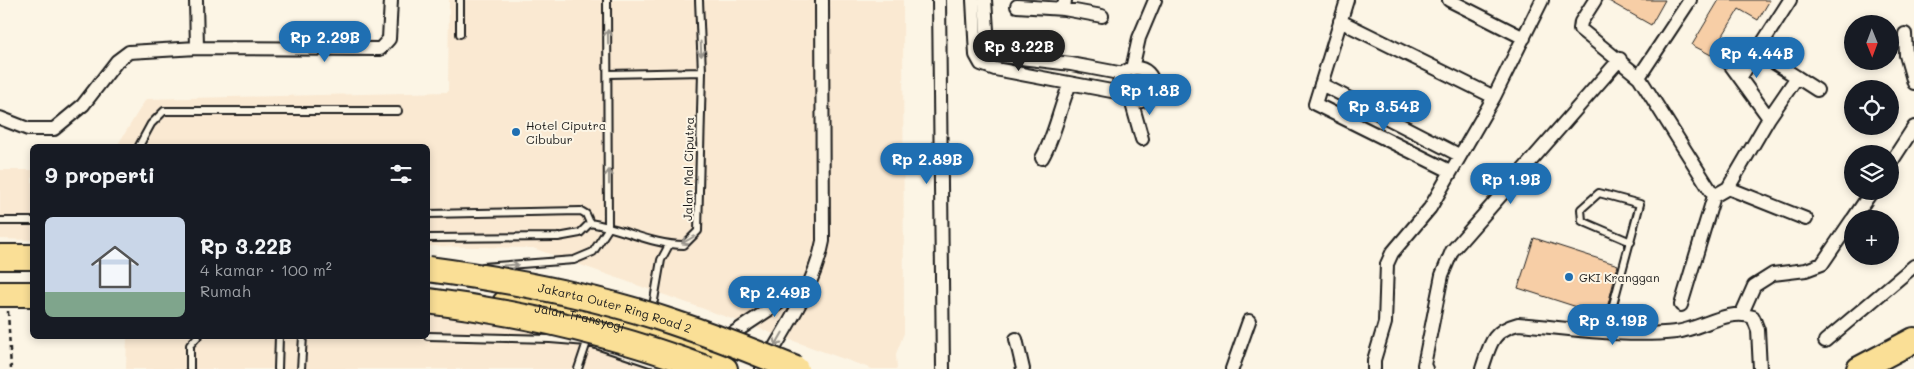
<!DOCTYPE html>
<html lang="id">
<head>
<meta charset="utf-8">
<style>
  body { margin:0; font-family:Mali,sans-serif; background:#242831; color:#f1f3f6; height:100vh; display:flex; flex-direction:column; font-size:19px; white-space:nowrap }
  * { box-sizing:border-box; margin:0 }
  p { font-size:16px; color:#9ea1a6 }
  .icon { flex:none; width:28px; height:28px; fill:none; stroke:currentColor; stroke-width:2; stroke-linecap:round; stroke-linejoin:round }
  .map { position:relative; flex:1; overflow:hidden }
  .details { position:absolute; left:30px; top:144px; width:400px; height:195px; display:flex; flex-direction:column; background:#171b24; border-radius:8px; box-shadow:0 2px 8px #0003 }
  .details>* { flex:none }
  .needle { width:32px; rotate:179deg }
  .buttons { position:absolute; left:1844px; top:15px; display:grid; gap:10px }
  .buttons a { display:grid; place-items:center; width:55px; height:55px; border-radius:50%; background:#171b24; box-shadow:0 2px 8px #0003; font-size:25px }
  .price { position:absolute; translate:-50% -42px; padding:0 11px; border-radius:18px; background:#1f6fb2; color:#fff; font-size:16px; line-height:32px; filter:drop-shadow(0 1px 2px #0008) }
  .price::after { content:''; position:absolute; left:50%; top:30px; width:15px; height:11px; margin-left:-8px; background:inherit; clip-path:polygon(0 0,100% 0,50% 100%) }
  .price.active { background:#222; color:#fff }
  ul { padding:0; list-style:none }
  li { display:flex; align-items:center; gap:15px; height:125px; padding:0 15px }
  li+li { border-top:1px solid #363941 }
  li span { display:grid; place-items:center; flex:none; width:140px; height:100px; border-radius:8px; color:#555 }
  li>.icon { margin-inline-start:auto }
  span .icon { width:60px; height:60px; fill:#fffc; stroke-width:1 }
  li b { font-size:21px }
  h2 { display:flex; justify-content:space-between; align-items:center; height:60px; padding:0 15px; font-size:21px }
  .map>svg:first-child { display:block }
  .built { fill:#fae9d2 }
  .building { fill:#f7cea6; stroke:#1c1c1c }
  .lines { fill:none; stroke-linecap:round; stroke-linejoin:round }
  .lane-casing { stroke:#1c1c1c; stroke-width:10 }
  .street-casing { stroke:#1c1c1c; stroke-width:16 }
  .highway-casing { stroke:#1c1c1c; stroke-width:28 }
  .path { stroke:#1c1c1c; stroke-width:2.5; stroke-dasharray:5 4; stroke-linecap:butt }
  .lane { stroke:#fcf5e5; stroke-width:6 }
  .street { stroke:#fcf5e5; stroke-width:12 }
  .highway { stroke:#fadf96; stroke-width:24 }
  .highway-bridge-casing { stroke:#1c1c1c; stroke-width:28; stroke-linecap:butt }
  .highway-bridge { stroke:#fadf96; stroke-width:24 }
  .oneway { stroke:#97938b }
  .poi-dot { fill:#1f6fb2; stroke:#fcf5e5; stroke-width:2 }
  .labels { text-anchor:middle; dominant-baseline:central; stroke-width:4; stroke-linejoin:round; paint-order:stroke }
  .poi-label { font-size:12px; fill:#1c1c1c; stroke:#fcf5e5; text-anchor:start }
  .street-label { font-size:12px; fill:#1c1c1c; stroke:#fcf5e5 }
</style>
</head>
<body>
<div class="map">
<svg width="1914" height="369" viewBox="0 0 1914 369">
  <rect width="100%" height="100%" fill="#fcf5e5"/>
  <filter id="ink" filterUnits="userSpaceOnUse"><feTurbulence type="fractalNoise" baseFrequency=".02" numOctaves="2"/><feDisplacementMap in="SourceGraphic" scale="10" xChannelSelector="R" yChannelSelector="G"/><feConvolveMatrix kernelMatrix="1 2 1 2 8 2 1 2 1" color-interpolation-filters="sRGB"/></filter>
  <g filter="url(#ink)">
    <!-- built -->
    <path class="built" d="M449 0H903L904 333 896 354 897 369H872L533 248 428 246V146H117L146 99 448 92Z
      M0 170H32V240L0 239Z
      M428 314 530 327 674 369H126L127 336H428Z"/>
    <!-- building -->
    <path class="building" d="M1607 0H1665L1651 25Z
      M1719 0H1770L1758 20 1739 9 1711 55 1692 45Z
      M1534 238 1618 265 1605 316 1518 288Z"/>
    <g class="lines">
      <defs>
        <path id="lane" d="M460 0V34
          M609 74 702 72
          M139 146 151 124 164 111H398
          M428 214 581 211 586 214 590 223 580 233 558 237 428 238
          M0 221H32
          M590 223C622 228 652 245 684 245L698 231 702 72 699 0
          M483 267 574 260 593 252 608 229 607 0
          M653 306 661 260 669 245
          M1606 331 1640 204 1599 193 1581 209 1582 221 1631 242
          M428 336 550 339 587 342 650 363 659 364 663 361
          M190 369V345L198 336
          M278 369 279 336
          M301 369 303 336
          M578 369 587 342"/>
        <path id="street" d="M196 0 197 48
          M939 0 943 369
          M973 0 976 55 981 64 995 69 1122 93
          M985 0 988 45 995 55 1071 64 1124 74
          M1065 0 1064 9 1102 16
          M1347 0 1315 104 1450 171
          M1449 0 1524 38
          M1595 0 1581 22 1580 29 1639 77 1714 196
          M1017 6 1064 9
          M1340 21 1494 97
          M1905 34 1906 55 1914 83
          M1756 51 1817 90
          M1724 56 1769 118
          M1119 85a17 17 0 1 1 34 0a17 17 0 1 1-34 0Z
          M1132 69 1139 38 1155 0
          M1639 77 1690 0
          M1740 78 1790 0
          M1321 84 1459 155
          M1131 100 1142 139
          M0 118 28 129H54L83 105 117 61 129 52 197 48 380 49 389 39 391 0
          M1042 158C1055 136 1059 109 1070 84
          M1890 164 1914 127
          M1728 188 1806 219
          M1853 219 1872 191
          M1681 305 1714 196 1728 188 1769 118 1797 77
          M1742 313 1754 286 1773 274 1806 270 1822 264 1852 220
          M1016 339 1023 369
          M723 340 809 283
          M1825 341 1914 266
          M762 369C785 328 814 288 823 241L822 0
          M1232 369 1249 321
          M1374 369V360L1385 323 1387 264 1392 253 1430 208 1494 97 1542 0
          M1426 369 1424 365 1442 275 1452 251 1620 59
          M1482 369C1490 345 1491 331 1518 324 1568 328 1626 338 1676 332 1701 329 1728 308 1753 317L1758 330 1760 369"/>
        <g id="highway">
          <path d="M0 257H32"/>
          <path d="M0 294H32"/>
          <path id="s1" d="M505 303C580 313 659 330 725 369"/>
          <path d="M1859 369 1914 340"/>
        </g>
      </defs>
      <!-- lane casing -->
      <use href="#lane" class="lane-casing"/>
      <!-- street casing -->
      <use href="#street" class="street-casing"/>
      <!-- highway casing -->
      <use href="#highway" class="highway-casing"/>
      <!-- path -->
      <path class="path" d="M8 311 11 369"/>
      <!-- lane -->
      <use href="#lane" class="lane"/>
      <!-- street -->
      <use href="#street" class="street"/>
      <!-- highway -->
      <use href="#highway" class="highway"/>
      <defs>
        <g id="highway-bridge">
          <path id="s2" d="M428 269C510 280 593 295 672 322 714 336 755 352 796 369"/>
          <path d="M428 301C524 313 617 335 708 369"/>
        </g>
      </defs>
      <!-- highway-bridge casing -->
      <use href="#highway-bridge" class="highway-bridge-casing"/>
      <!-- highway-bridge -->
      <use href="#highway-bridge" class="highway-bridge"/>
    </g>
    <!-- one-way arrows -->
    <defs><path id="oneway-shaft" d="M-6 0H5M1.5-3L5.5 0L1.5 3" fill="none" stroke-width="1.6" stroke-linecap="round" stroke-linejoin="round" transform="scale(1.25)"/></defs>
    <g class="oneway">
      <use href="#oneway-shaft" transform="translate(608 37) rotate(-91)"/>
      <use href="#oneway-shaft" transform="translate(701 49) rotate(87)"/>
      <use href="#oneway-shaft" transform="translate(609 177) rotate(-90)"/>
      <use href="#oneway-shaft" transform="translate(688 240) rotate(150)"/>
      <use href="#oneway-shaft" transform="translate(511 265) rotate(-4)"/>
      <use href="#oneway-shaft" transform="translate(779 339) rotate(120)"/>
    </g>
  </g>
  <!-- markers -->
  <g class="poi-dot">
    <circle cx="516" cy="132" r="5"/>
    <circle cx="1569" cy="277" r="5"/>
  </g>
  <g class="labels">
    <!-- poi labels -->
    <g class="poi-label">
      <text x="526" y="125">Hotel Ciputra<tspan x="526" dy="14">Cibubur</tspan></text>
      <text x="1579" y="277">GKI Kranggan</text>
    </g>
    <!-- street labels -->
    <g class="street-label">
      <text transform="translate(688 169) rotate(-89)">Jalan Mal Ciputra</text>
      <text stroke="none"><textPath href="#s2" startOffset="191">Jakarta Outer Ring Road 2</textPath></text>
      <text stroke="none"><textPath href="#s1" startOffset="76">Jalan Transyogi</textPath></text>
    </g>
  </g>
</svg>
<div class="buttons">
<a><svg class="needle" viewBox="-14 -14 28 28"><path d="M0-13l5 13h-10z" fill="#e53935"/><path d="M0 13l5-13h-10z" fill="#9ea1a6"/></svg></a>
<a><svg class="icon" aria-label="locate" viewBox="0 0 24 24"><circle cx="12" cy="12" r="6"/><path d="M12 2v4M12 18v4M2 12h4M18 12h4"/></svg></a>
<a><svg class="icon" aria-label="layers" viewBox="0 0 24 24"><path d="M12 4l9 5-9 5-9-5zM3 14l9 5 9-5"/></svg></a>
<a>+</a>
</div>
<b class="price" style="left:325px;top:63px">Rp 2.29B</b>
<b class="price active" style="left:1019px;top:72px">Rp 3.22B</b>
<b class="price" style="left:1757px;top:79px">Rp 4.44B</b>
<b class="price" style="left:1150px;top:116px">Rp 1.8B</b>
<b class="price" style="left:1384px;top:132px">Rp 3.54B</b>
<b class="price" style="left:927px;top:185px">Rp 2.89B</b>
<b class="price" style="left:1511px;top:205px">Rp 1.9B</b>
<b class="price" style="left:775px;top:318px">Rp 2.49B</b>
<b class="price" style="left:1613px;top:346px">Rp 3.19B</b>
<section class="details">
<h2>9 properti<svg class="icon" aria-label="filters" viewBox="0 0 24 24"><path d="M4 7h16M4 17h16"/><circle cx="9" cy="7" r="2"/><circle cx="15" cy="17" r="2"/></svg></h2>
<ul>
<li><span style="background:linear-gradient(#c9d6e8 75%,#7fa58c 0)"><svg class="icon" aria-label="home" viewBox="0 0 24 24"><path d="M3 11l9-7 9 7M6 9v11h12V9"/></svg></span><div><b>Rp 3.22B</b><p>4 kamar · 100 m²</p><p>Rumah</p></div></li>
</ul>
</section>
</div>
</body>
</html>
